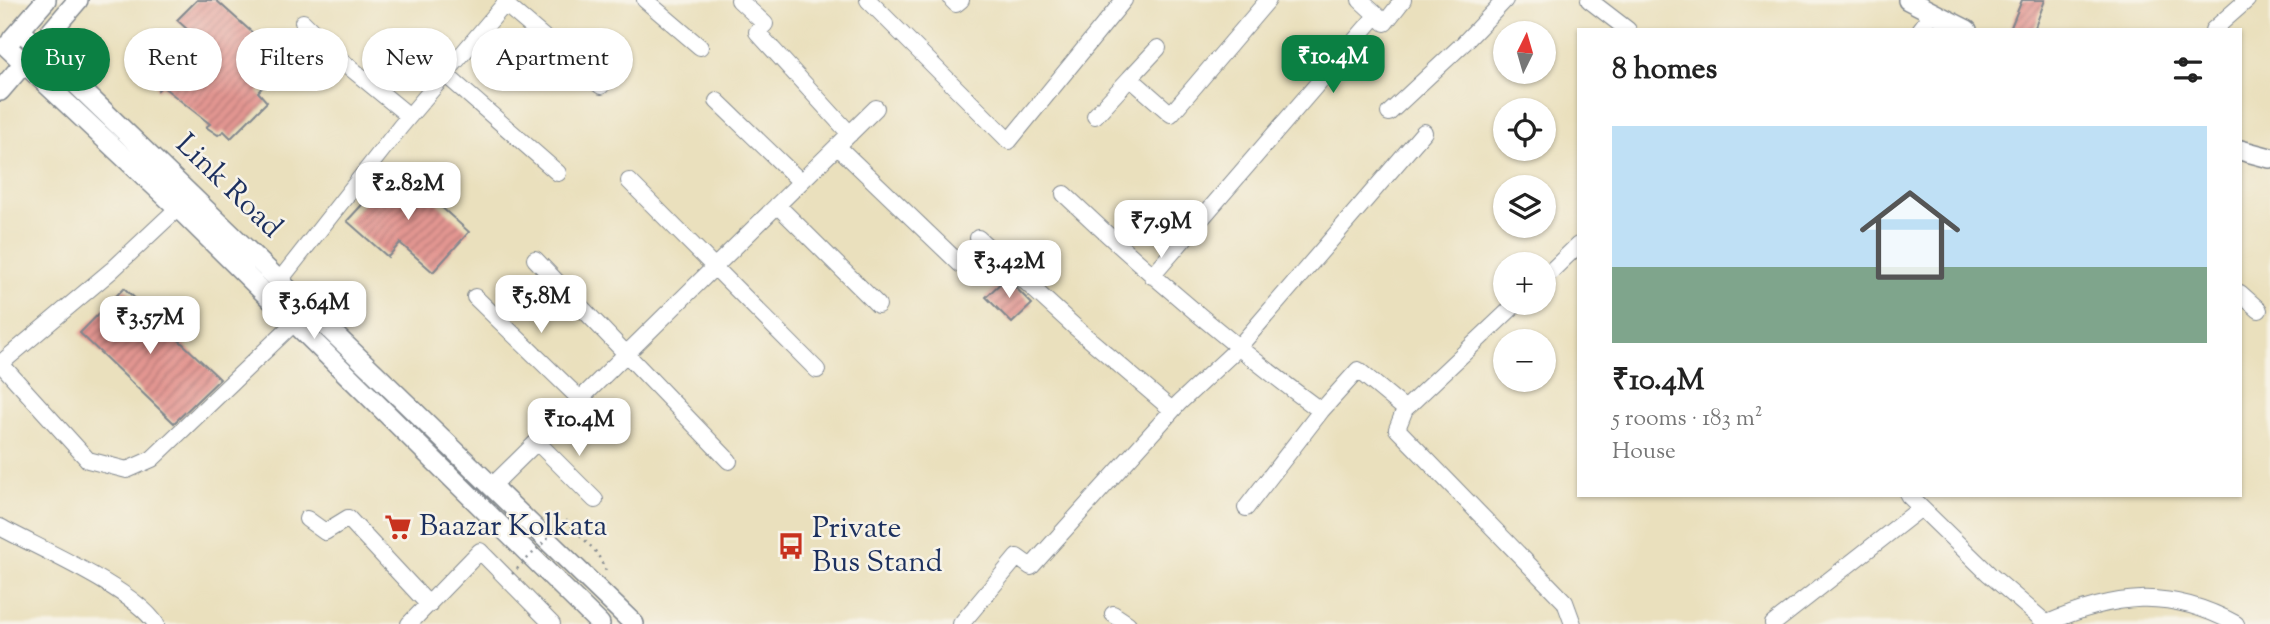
<!DOCTYPE html>
<html lang="en">
<head>
<meta charset="utf-8">
<style>
  body { margin:0; font-family:"Sorts Mill Goudy",serif; background:#f2f2f2; color:#222; height:100vh; display:flex; flex-direction:column; font-size:26px; white-space:nowrap }
  * { box-sizing:border-box; margin:0 }
  p { font-size:23px; color:#767676 }
  .icon { flex:none; width:38px; height:38px; fill:none; stroke:currentColor; stroke-width:2; stroke-linecap:round; stroke-linejoin:round }
  .map { position:relative; flex:1; overflow:hidden }
  .sheet { position:absolute; left:1577px; top:28px; width:665px; height:469px; display:flex; flex-direction:column; background:#fff; border-radius:0px; box-shadow:0 2px 5px #0004 }
  .sheet>* { flex:none }
  .hud { position:absolute; left:21px; top:28px; width:665px; height:63px; display:flex; gap:14px }
  .needle { width:46px; rotate:5deg }
  .tools { position:absolute; left:1493px; top:21px; display:grid; gap:14px }
  .tools a { display:grid; place-items:center; width:63px; height:63px; border-radius:50%; background:#fff; box-shadow:0 2px 5px #0004; font-size:35px }
  .price { position:absolute; translate:-50% -60px; padding:0 16px; border-radius:14px; background:#fff; color:#222; font-size:23px; line-height:46px; filter:drop-shadow(0 2px 4px #0008) }
  .price::after { content:''; position:absolute; left:50%; top:42px; width:21px; height:16px; margin-left:-10px; background:inherit; clip-path:polygon(0 0,100% 0,50% 100%) }
  .price.current { background:#0b8043; color:#fff }
  ul { padding:0; list-style:none }
  li { display:grid; align-content:center; gap:14px; height:371px; padding:0 35px }
  li+li { border-top:2px solid #e0e0e0 }
  li span { display:grid; place-items:center; height:217px; border-radius:0px; color:#555 }
  li>.icon { margin-inline-start:auto }
  span .icon { width:126px; height:126px; fill:#fffc; stroke-width:1 }
  li b { font-size:30px }
  h2 { display:flex; justify-content:space-between; align-items:center; height:84px; padding:0 35px; font-size:30px }
  .tag { padding:0 24px; border-radius:32px; background:#fff; box-shadow:0 2px 5px #0004; font-size:24px; line-height:63px }
  .tag.current { background:#0b8043; color:#fff }
  .map>svg:first-child { display:block }
  .building { fill:url(#building-hatch) }
  .lines { fill:none; stroke-linecap:round; stroke-linejoin:round }
  .minor-casing { stroke:#82888e; stroke-width:18 }
  .major-casing { stroke:#82888e; stroke-width:22 }
  .path { stroke:#82888e; stroke-width:2.5; stroke-dasharray:2 5; stroke-linecap:butt }
  .minor { stroke:#fff; stroke-width:16 }
  .major { stroke:#fff; stroke-width:19 }
  .path-bridge { stroke:#82888e; stroke-width:2.5; stroke-dasharray:2 5; stroke-linecap:butt }
  .labels { text-anchor:middle; dominant-baseline:central; stroke-width:5; stroke-linejoin:round; paint-order:stroke }
  .street-label { font-size:30px; fill:#1b2f5e; stroke:#f7f3e8 }
  .poi-label { font-size:30px; fill:#1b2f5e; stroke:#f7f3e8; text-anchor:start }
</style>
</head>
<body>
<div class="map">
<svg width="2270" height="624" viewBox="0 0 2270 624">
  <defs>
    <pattern id="building-hatch" width="6" height="6" patternUnits="userSpaceOnUse" patternTransform="scale(1.75)"><rect width="6" height="6" fill="#e39691"/><path d="M-1 1l2-2M0 6l6-6M5 7l2-2" fill="none" stroke="#b77b7a"/></pattern>
  </defs>
  <rect width="100%" height="100%" fill="#f7f3e8"/>
  <filter id="ink" filterUnits="userSpaceOnUse"><feTurbulence type="fractalNoise" baseFrequency=".0143" numOctaves="2"/><feDisplacementMap in="SourceGraphic" scale="14" xChannelSelector="R" yChannelSelector="G"/><feConvolveMatrix kernelMatrix="1 2 1 2 8 2 1 2 1" color-interpolation-filters="sRGB"/></filter>
  <filter id="wash" filterUnits="userSpaceOnUse"><feTurbulence type="fractalNoise" baseFrequency=".00686" numOctaves="4" result="noise"/><feDisplacementMap in="SourceGraphic" scale="28" xChannelSelector="R" yChannelSelector="G"/><feGaussianBlur stdDeviation="1.57" result="paint"/><feColorMatrix in="noise" values="0 0 0 0 0 0 0 0 0 0 0 0 0 0 0 0 0 1.4 0 .05"/><feComposite in="paint" operator="in"/></filter>
  <g filter="url(#wash)">
    <rect width="100%" height="100%" fill="#eae0bd"/>
    <g id="blocks">
      <!-- building -->
      <path class="building" d="M197 0H216L285 62 258 92 267 102 231 138 224 131 218 135 206 127 210 124 162 86 158 90 154 74 149 71 188 30 177 20Z
        M2022 0H2045L2034 30 2011 27Z
        M397 167 469 232 433 272 400 243 388 257 347 221Z
        M1006 278 1032 304 1012 323 986 297Z
        M124 288 220 379 174 423 80 333Z"/>
    </g>
  </g>
  <g filter="url(#ink)">
    <use href="#blocks" fill-opacity="0" stroke="#82888e" stroke-width="2"/>
    <g class="lines">
      <defs>
        <path id="minor" d="M645 0 700 47
          M739 0 765 24 757 32 850 134
          M868 0 1009 141 1124 0
          M952 0 956 4 961 0
          M1360 0 1385 23 1403 0
          M1589 0 1628 30
          M505 4 601 86
          M303 22 342 61 409 116
          M1920 30 1933 13
          M2213 30 2247 0
          M1158 48 1130 78 1171 114 1268 0
          M445 74 558 173
          M717 101 801 182
          M1389 113 1464 43 1505 0
          M1095 116 1130 78
          M837 146 960 264
          M629 181 817 370
          M1064 194C1146 272 1230 344 1321 411L1358 370 1405 409 1517 303
          M777 205 878 305
          M978 238 1075 327 1172 410
          M535 259 729 461
          M1152 276 1376 16
          M1544 278 1578 245
          M280 280 401 126 508 0
          M2240 293 2259 310
          M475 297 580 399
          M0 364 112 270 178 208
          M1 364 88 460 127 470 152 459 294 323
          M1405 409 1397 429 1565 602 1573 624
          M537 442 595 500
          M492 486 876 108
          M1908 495 1989 574 2046 623
          M1246 508 1321 411
          M307 519 325 532 348 518 429 605
          M0 527C40 549 132 588 156 624
          M1113 614 1128 624
          M409 624 480 551 552 624
          M961 624 1017 557 1031 567 1179 403 1237 349 1424 132
          M1773 624 1921 508
          M2045 624C2114 594 2168 587 2236 624"/>
        <path id="major" d="M1908 0 1967 30
          M20 30 634 624
          M12 39 46 0
          M6 46 178 208 600 624
          M0 91 78 0
          M2240 150 2270 158"/>
      </defs>
      <!-- minor casing -->
      <use href="#minor" class="minor-casing"/>
      <!-- major casing -->
      <use href="#major" class="major-casing"/>
      <!-- path -->
      <path class="path" d="M566 520 597 553 607 573"/>
      <!-- minor -->
      <use href="#minor" class="minor"/>
      <!-- major -->
      <use href="#major" class="major"/>
      <!-- path-bridge -->
      <path class="path-bridge" d="M512 574 566 520"/>
    </g>
  </g>
  <!-- icons -->
  <defs>
    <symbol id="supermarket-bare" viewBox="-9 -9 18 18"><path d="M-6-5.5h2.5l.6 2H6L4.5 2H-2.5L-4.4-4H-6ZM-1.5 3.2a1.3 1.3 0 1 0 .1 0ZM3 3.2a1.3 1.3 0 1 0 .1 0Z" fill="#c8321e" stroke="#f7f3e8" stroke-width="2.5" paint-order="stroke"/></symbol>
    <symbol id="bus-bare" viewBox="-9 -9 18 18"><path d="M-5-6H5V4H4V6H2V4H-2V6H-4V4H-5ZM-3.5-4V0h7V-4ZM-3.5 1.2v1.5H-2V1.2ZM2 1.2v1.5H3.5V1.2Z" fill="#c8321e" stroke="#f7f3e8" stroke-width="2.5" paint-order="stroke"/></symbol>
  </defs>
  <g fill-rule="evenodd">
    <use href="#supermarket-bare" x="379" y="508" width="38" height="38"/>
    <use href="#bus-bare" x="772" y="527" width="38" height="38"/>
  </g>
  <g class="labels">
    <!-- street labels -->
    <g class="street-label">
      <text transform="translate(228 187) rotate(44)">Link Road</text>
    </g>
    <!-- poi labels -->
    <g class="poi-label">
      <text x="419" y="527">Baazar Kolkata</text>
      <text x="812" y="529">Private<tspan x="812" dy="34">Bus Stand</tspan></text>
    </g>
  </g>
</svg>
<div class="tools">
<a><svg class="needle" viewBox="-14 -14 28 28"><path d="M0-13l5 13h-10z" fill="#e53935"/><path d="M0 13l5-13h-10z" fill="#767676"/></svg></a>
<a><svg class="icon" aria-label="locate" viewBox="0 0 24 24"><circle cx="12" cy="12" r="6"/><path d="M12 2v4M12 18v4M2 12h4M18 12h4"/></svg></a>
<a><svg class="icon" aria-label="layers" viewBox="0 0 24 24"><path d="M12 4l9 5-9 5-9-5zM3 14l9 5 9-5"/></svg></a>
<a>+</a>
<a>−</a>
</div>
<b class="price current" style="left:1333px;top:95px">₹10.4M</b>
<b class="price" style="left:408px;top:222px">₹2.82M</b>
<b class="price" style="left:1161px;top:260px">₹7.9M</b>
<b class="price" style="left:1009px;top:300px">₹3.42M</b>
<b class="price" style="left:541px;top:335px">₹5.8M</b>
<b class="price" style="left:314px;top:341px">₹3.64M</b>
<b class="price" style="left:150px;top:356px">₹3.57M</b>
<b class="price" style="left:579px;top:458px">₹10.4M</b>
<div class="hud">
<a class="tag current">Buy</a>
<a class="tag">Rent</a>
<a class="tag">Filters</a>
<a class="tag">New</a>
<a class="tag">Apartment</a>
</div>
<section class="sheet">
<h2>8 homes<svg class="icon" aria-label="filters" viewBox="0 0 24 24"><path d="M4 7h16M4 17h16"/><circle cx="9" cy="7" r="2"/><circle cx="15" cy="17" r="2"/></svg></h2>
<ul>
<li><span style="background:linear-gradient(#bfe0f5 65%,#7fa58c 0)"><svg class="icon" aria-label="home" viewBox="0 0 24 24"><path d="M3 11l9-7 9 7M6 9v11h12V9"/></svg></span><div><b>₹10.4M</b><p>5 rooms · 183 m²</p><p>House</p></div></li>
</ul>
</section>
</div>
</body>
</html>
